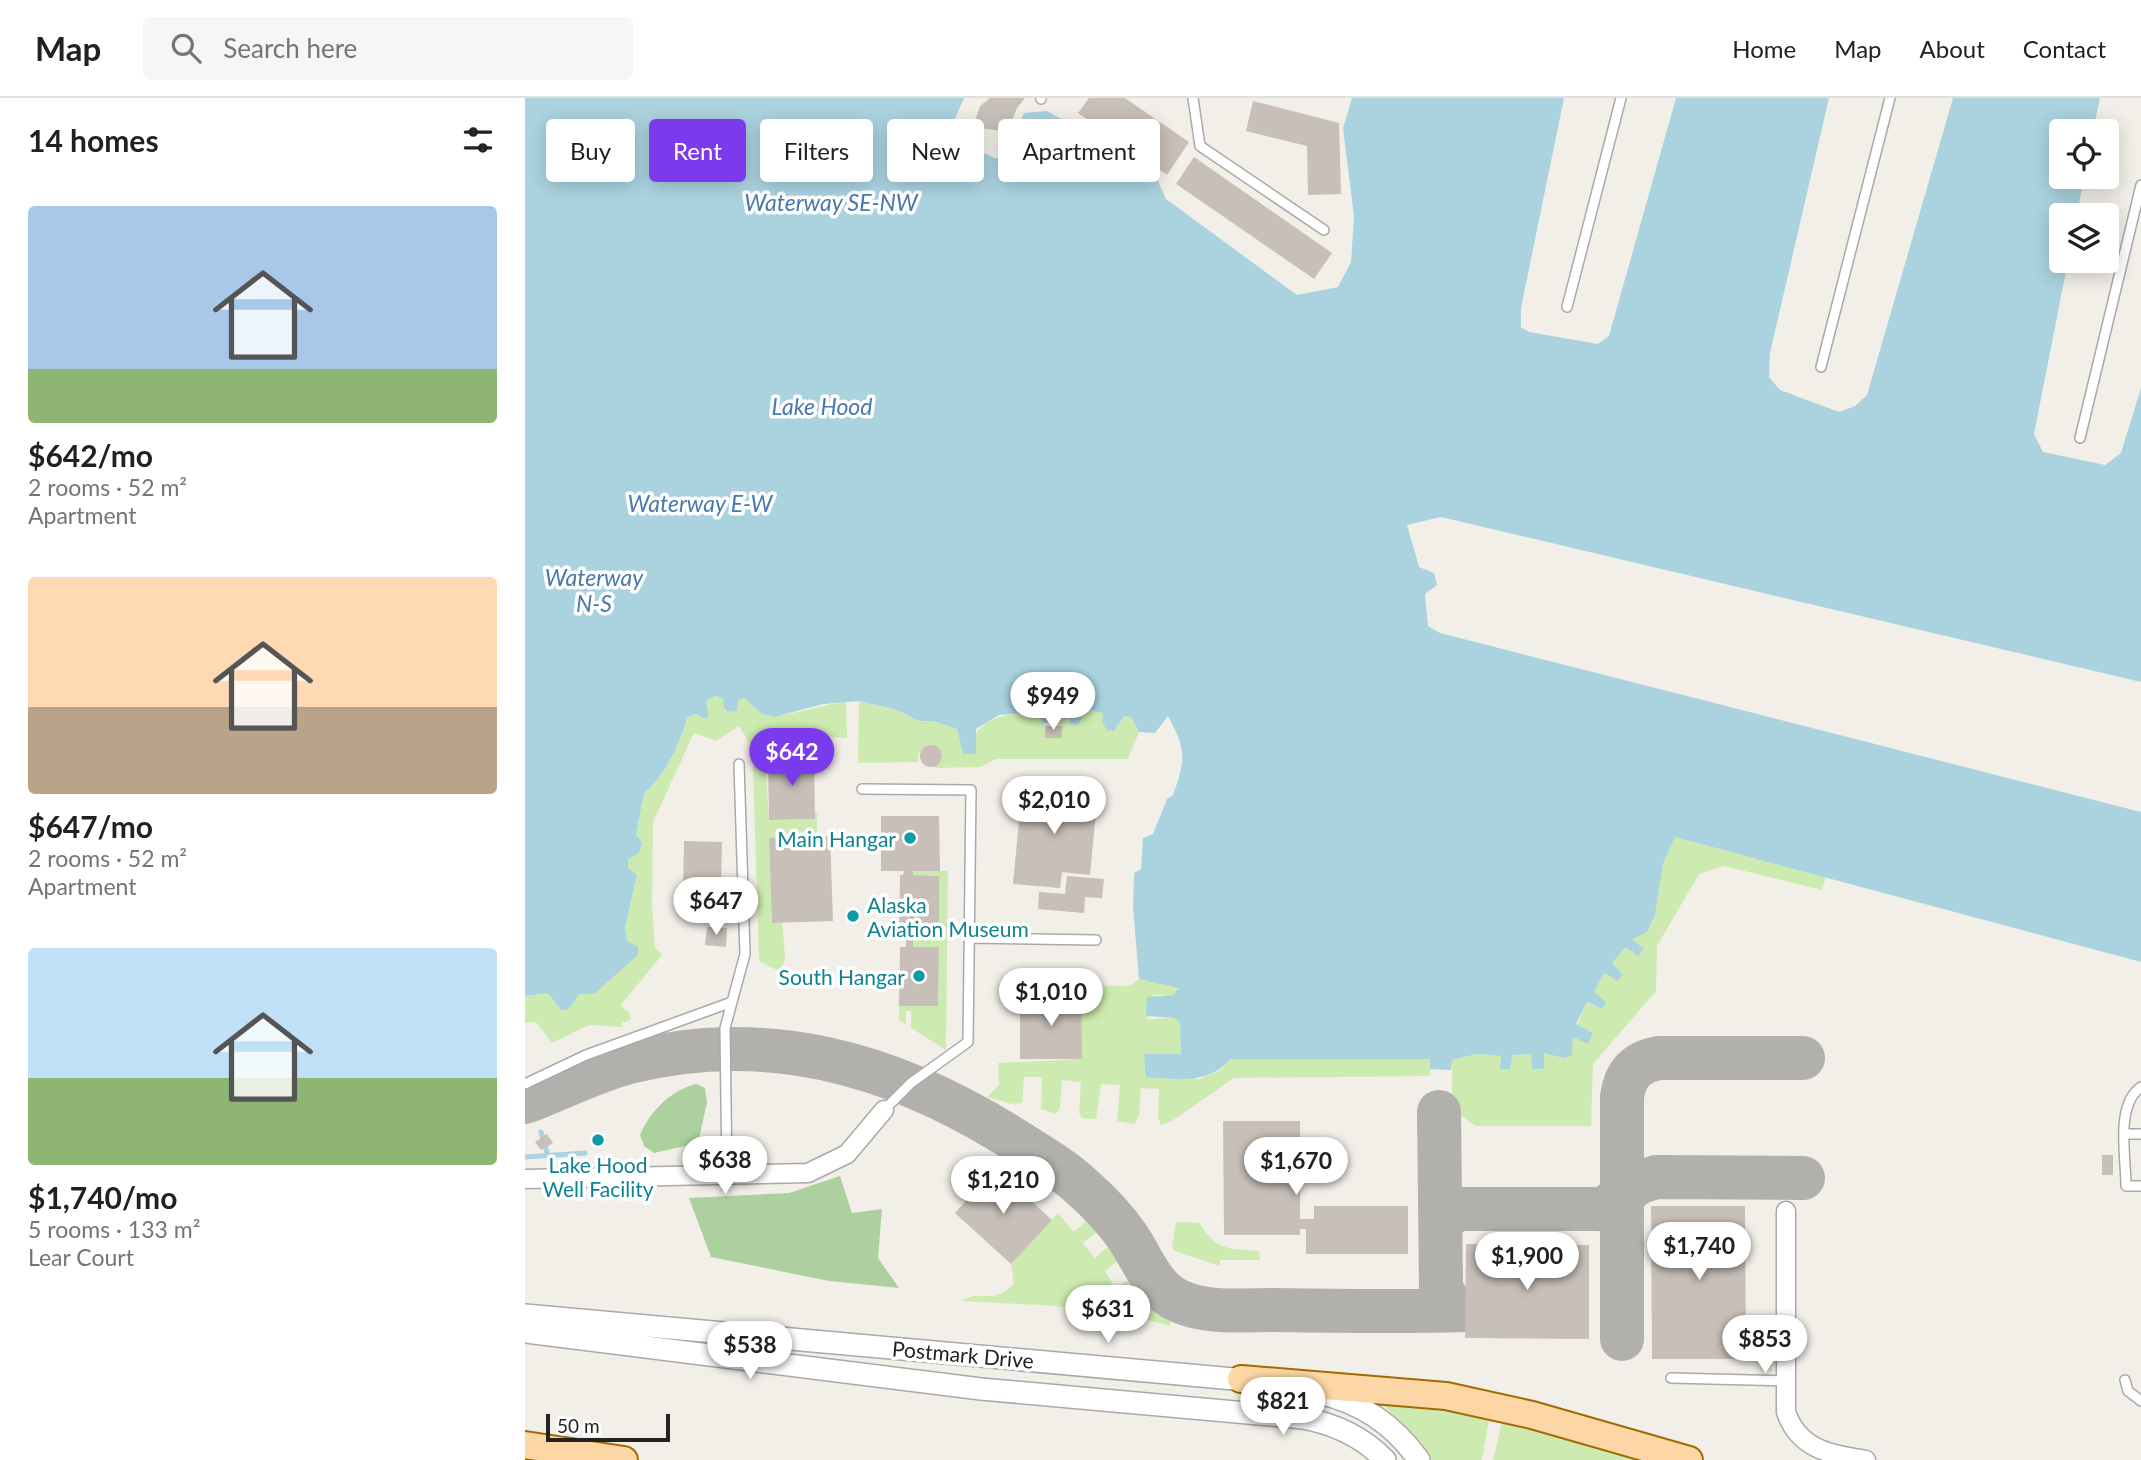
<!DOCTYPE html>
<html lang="en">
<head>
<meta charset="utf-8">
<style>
  body { margin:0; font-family:Lato,sans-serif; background:#f6f6f6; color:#202124; height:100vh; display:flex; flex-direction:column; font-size:26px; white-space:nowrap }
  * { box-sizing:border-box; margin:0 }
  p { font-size:23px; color:#757577 }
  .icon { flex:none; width:38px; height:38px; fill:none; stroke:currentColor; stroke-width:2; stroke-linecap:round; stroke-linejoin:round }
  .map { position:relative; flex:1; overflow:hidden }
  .side { display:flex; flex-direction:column; background:#fff; width:525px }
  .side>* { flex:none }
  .hud { position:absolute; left:21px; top:21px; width:665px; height:63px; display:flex; gap:14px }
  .controls { position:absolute; left:1524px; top:21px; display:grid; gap:14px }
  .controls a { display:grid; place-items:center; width:70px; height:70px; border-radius:7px; background:#fff; box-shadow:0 4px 18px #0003; font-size:35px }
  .scale { position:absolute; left:21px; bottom:18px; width:124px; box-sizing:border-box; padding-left:7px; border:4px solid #222; border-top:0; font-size:19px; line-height:24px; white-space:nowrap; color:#222; -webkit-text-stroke:5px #fff; paint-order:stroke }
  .price { position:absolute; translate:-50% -60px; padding:0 16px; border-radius:24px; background:#fff; color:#222; font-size:23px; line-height:46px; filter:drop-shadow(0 2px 4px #0008) }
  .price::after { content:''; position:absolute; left:50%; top:42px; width:21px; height:16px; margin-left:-10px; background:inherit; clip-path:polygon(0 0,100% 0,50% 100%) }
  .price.current { background:#7c3aed; color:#fff }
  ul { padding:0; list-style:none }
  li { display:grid; align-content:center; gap:14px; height:371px; padding:0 28px }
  li span { display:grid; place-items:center; height:217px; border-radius:7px; color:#555 }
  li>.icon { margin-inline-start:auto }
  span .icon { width:126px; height:126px; fill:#fffc; stroke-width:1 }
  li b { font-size:30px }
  h2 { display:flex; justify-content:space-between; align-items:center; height:84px; padding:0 28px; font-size:30px }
  .tag { padding:0 24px; border-radius:7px; background:#fff; box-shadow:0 4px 18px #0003; font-size:24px; line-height:63px }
  .tag.current { background:#7c3aed; color:#fff }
  header { display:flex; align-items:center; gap:42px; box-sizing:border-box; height:98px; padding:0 35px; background:#fff; border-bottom:2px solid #e0e0e0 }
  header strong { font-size:33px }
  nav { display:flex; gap:38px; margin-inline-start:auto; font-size:24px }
  .search { width:490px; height:63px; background:#f6f6f6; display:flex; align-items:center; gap:18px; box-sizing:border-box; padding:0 24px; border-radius:7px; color:#757577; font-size:26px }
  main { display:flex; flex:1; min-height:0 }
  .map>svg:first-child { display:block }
  .grass { fill:#cdebb0 }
  .forest { fill:#add19e }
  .water { fill:#aad3df }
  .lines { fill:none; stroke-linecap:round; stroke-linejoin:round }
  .stream { stroke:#aad3df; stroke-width:5 }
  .taxiway { stroke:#b1b0ac; stroke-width:44 }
  .building { fill:#c7bfb8 }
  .service-casing { stroke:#a9a9a9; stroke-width:12 }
  .minor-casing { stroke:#a9a9a9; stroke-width:21 }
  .tertiary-casing { stroke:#a9a9a9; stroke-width:24 }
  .primary-casing { stroke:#a06b00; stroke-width:30 }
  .service { stroke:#fff; stroke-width:9 }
  .minor { stroke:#fff; stroke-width:18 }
  .tertiary { stroke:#fff; stroke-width:21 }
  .primary { stroke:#fcd6a4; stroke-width:26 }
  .culture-dot { fill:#0f9aa8; stroke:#fff; stroke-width:2.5 }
  .labels { text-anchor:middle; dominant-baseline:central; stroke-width:7; stroke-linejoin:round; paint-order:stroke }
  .culture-label { font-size:21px; fill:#0d838f; stroke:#fff; text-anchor:end }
  .street-label { font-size:21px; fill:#222; stroke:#fff }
  .water-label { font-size:23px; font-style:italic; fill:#4a7aab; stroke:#fff }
</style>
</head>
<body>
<header>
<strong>Map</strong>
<div class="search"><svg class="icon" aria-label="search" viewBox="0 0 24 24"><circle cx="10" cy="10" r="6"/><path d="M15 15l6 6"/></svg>Search here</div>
<nav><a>Home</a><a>Map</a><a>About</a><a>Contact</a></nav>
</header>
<main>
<section class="side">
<h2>14 homes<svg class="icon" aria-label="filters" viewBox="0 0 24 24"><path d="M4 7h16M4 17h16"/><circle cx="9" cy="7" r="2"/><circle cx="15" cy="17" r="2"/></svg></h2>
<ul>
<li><span style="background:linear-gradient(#a9c7e8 75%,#8fb573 0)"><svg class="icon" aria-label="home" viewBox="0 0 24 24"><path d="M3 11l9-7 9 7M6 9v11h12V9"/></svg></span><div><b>$642/mo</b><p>2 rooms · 52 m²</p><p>Apartment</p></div></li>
<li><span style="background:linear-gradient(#ffd9b3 60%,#b9a48a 0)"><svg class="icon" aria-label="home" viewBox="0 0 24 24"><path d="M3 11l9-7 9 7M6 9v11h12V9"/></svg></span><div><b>$647/mo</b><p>2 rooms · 52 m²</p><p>Apartment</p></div></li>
<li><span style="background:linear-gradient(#bfe0f5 60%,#8fb573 0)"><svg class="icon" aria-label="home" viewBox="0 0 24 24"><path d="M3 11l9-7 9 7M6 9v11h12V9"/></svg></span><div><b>$1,740/mo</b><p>5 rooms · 133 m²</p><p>Lear Court</p></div></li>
</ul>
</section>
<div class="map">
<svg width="1616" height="1362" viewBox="0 0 1616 1362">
  <rect width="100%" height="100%" fill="#f2efe9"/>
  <!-- grass -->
  <path class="grass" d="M190 598 213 602 219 600C226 604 232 614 240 617 252 622 303 605 321 604L322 640 277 638 230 646H225L214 628 191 643 169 635 128 724 127 807 130 849 137 857 95 908 104 914 106 922 97 925 98 929 64 927 27 945 11 924 0 925V898L23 895 36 912 102 843 100 830 112 778 103 770V761L117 744 111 737 119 695C139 680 158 643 162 619L171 616 180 621 184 617 181 603Z
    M334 603 372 612 394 623H408L432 631 438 656C460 615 472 618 516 614L521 640 537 639V628L526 624 525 612 543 610 545 624 555 625 559 611 606 619 614 634 603 661H471L456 669 409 670 417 662V655L409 647H402L394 655 393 664 333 665Z
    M240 659 244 722 289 721V714L292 715V738L244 740 247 825H257L258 830 260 862 254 873 234 863 228 668Z
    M1150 739 1301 779 1297 792 1199 768 1174 776 1132 848 1131 893 1068 966 1066 1028H950L927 1011V962L952 956 976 958 975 971H985L986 957 1006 956 1019 971V955L1038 960 1062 904 1076 911 1069 894 1079 874 1098 876 1087 865 1101 849 1119 851 1107 841 1130 817 1138 766Z
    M388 773H423L421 952 386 930V913H381V926L374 922V908H413L414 850 388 849V837H414V778L388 777Z
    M614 881 653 889 649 897H630L622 921 650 920 655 925 656 956 672 982 696 972 706 961H906L905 978 709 980 647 1023 636 1027 633 1020 634 991 616 990 614 1018 609 1026 592 1023 595 987 576 986 571 1021 557 1020 554 1015 556 984 537 982 535 1010 531 1016 516 1011 517 979H499L497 1005 487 1006 462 999 474 987 473 965 556 961V888H605Z
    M533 1115 549 1134 562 1122 570 1121 574 1132 558 1145 570 1160 580 1151 591 1148 598 1159 580 1173 590 1190 602 1183 612 1184 624 1207 646 1224 645 1228C578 1207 505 1207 436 1203 454 1190 471 1208 489 1185L486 1166Z
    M651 1124 675 1125C692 1154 703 1150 734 1153L735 1162H695V1168L650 1153 647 1149Z
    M852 1301 965 1315 957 1362H906L895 1343Z
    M978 1320 1126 1362H968Z"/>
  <!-- forest -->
  <path class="forest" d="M171 986 180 990 182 1004 174 1041 160 1048 129 1055 119 1048 115 1037C125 1013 146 992 171 986Z
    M315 1078 327 1115 357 1111 353 1160 374 1190 304 1183 186 1159 164 1100 264 1095Z"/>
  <!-- water -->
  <path class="water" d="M0 0H439L425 32 428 42 470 60 480 59 499 15 522 13 628 72 641 101 772 197 813 189 826 164 829 119 818 30 827 0H1039L996 210V229L1004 234 1073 246 1084 238 1151 0H1304L1245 255 1244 279 1255 292 1314 314 1330 308 1342 297 1428 0H1575L1568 33H1536V79H1559L1552 117H1536V163H1543L1509 336 1518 354 1580 367 1596 355 1616 290V584L916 419 882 427 894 469 909 475 912 487 900 496 903 528 915 535 1616 714V864L1150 739 1138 766 1130 817 1122 834 1107 841 1119 851 1113 858 1101 849 1087 865 1098 876 1093 883 1079 875 1069 894 1081 904 1077 911 1062 904 1051 926 1068 935 1063 946 1048 939 1047 957 1038 960 1019 955V971H1007L1006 956 987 957 985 971H975L976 958 952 956 927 962 926 972 905 971V961H706C682 987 654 981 621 979L619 956H656L655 925 650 920 621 918 622 899 649 897 653 890 614 881 608 809 609 775 616 771 618 740 628 736 642 701 648 697C661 662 661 651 643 618L630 635 614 634 606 619 599 618 589 633 582 632 577 624 578 615 560 611 555 625 551 627 545 625 543 610 526 612V624L517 625 515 614 474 617 451 631V656H438L432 631 408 623H394L372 612 334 603 298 606 249 619 237 616 219 600 213 602 212 613 204 614 199 610 198 600 190 598 181 603 184 618 180 621 171 616 162 619C157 643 139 680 119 695L111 737 117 744 114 755 103 761V770L112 777 100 830 102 843 113 849V857L69 896H54L44 911 36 912 23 895 0 898Z"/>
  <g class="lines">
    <!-- stream -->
    <path class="stream" d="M16 1034 23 1058
      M0 1059 60 1055"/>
    <!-- taxiway -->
    <path class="taxiway" d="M0 1004C35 991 67 974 104 964 241 930 365 965 482 1037 507 1053 534 1068 556 1088 573 1103 589 1119 602 1138 618 1161 627 1191 654 1203 682 1216 718 1212 748 1212 812 1213 875 1214 939 1212
      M914 1014 916 1189 923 1204 939 1212
      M1079 1111 1113 1085 1131 1079 1278 1080
      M916 1123 933 1111H1077L1086 1114 1097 1125
      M1097 1241V999C1100 976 1111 964 1134 960H1278"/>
  </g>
  <!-- building -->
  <path class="building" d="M465 0H500L492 10 482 34 448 29 455 8Z
    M564 0H600L664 44 642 77 553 15Z
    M728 3 814 25 816 96 783 97 782 48 721 33Z
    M669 59 807 155 789 181 651 86Z
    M520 628H537V640H520Z
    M395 658a11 11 0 1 1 22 0a11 11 0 1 1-22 0Z
    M289 659 290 721 244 722 243 660Z
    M497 691 573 694 565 777 537 774 535 790 488 786Z
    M356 718H414L415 773H388V777L414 778V837H388V849H414L413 908H374L375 849H381V837H374L375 777H378L379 773H356Z
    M305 738 308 823 247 825 244 740Z
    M159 743 197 744 196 791H158Z
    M542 778 579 781 577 800 560 799 559 815 513 811 514 794 540 796Z
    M182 829 202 830 201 849 180 847Z
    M495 899H556L557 961H495Z
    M698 1023H775V1121H789V1108H883V1156H781V1131H775V1137H699Z
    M22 1036 28 1045 16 1052 10 1044Z
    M1577 1057H1588V1077H1577Z
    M471 1070 527 1122 486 1166 430 1115Z
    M1126 1108H1220L1221 1261H1127Z
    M941 1146 1064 1147V1241L940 1240Z"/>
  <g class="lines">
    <defs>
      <path id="service" d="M668 0 675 48 799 132
        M516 1V0
        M1042 209 1096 0
        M1296 269 1365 0
        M1555 340 1616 87
        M337 691 446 692 443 944 386 985 359 1012
        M445 840 571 842
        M0 986 61 957 207 904
        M1616 989C1590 1007 1601 1058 1601 1088H1616
        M1601 1036H1616
        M202 1078 200 930 220 856 214 666
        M1146 1280 1260 1283
        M1600 1282 1603 1293 1616 1303"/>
      <path id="minor" d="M0 1081 283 1075 322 1056 359 1012
        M1261 1113V1314C1274 1352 1305 1356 1341 1362"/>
      <path id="tertiary" d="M0 1217 731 1283
        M0 1234 456 1291 778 1320C810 1326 837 1338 860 1362
        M794 1295C837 1305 868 1326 894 1362"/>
      <path id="primary" d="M716 1281 921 1298 1007 1317 1164 1362
        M0 1347 99 1362"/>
    </defs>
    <!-- service casing -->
    <use href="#service" class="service-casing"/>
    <!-- minor casing -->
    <use href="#minor" class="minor-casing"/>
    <!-- tertiary casing -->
    <use href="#tertiary" class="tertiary-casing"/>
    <!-- primary casing -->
    <use href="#primary" class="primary-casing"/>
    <!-- service -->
    <use href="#service" class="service"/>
    <!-- minor -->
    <use href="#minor" class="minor"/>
    <!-- tertiary -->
    <use href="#tertiary" class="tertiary"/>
    <!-- primary -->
    <use href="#primary" class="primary"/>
  </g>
  <!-- markers -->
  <g class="culture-dot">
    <circle cx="385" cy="740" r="7"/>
    <circle cx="328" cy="818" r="7"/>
    <circle cx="394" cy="878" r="7"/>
    <circle cx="73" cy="1042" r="7"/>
  </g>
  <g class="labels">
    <!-- culture labels -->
    <g class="culture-label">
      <text x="371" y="740">Main Hangar</text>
      <text x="342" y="806" text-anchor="start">Alaska<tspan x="342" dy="24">Aviation Museum</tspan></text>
      <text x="380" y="878">South Hangar</text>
      <text x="73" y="1066" text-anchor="middle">Lake Hood<tspan x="73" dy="24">Well Facility</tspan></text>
    </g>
    <!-- street labels -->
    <g class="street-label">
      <text transform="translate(438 1256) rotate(5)">Postmark Drive</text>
    </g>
    <!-- water labels -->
    <g class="water-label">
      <text x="306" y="104">Waterway SE-NW</text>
      <text x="297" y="308">Lake Hood</text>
      <text x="175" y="405">Waterway E-W</text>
      <text x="69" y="479">Waterway<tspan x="69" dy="26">N-S</tspan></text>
    </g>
  </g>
</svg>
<div class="controls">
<a><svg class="icon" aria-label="locate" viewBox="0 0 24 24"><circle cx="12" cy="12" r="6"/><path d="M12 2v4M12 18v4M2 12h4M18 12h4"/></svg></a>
<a><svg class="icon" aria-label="layers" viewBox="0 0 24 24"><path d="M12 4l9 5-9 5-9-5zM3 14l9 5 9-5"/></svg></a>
</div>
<div class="scale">50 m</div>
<b class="price" style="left:528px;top:634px">$949</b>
<b class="price current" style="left:267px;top:690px">$642</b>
<b class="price" style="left:529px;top:738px">$2,010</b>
<b class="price" style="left:191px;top:839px">$647</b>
<b class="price" style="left:526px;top:930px">$1,010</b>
<b class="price" style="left:200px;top:1098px">$638</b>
<b class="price" style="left:771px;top:1099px">$1,670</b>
<b class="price" style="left:478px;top:1118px">$1,210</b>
<b class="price" style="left:1174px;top:1184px">$1,740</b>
<b class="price" style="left:1002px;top:1194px">$1,900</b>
<b class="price" style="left:583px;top:1247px">$631</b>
<b class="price" style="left:1240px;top:1277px">$853</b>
<b class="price" style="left:225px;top:1283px">$538</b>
<b class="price" style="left:758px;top:1339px">$821</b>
<div class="hud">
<a class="tag">Buy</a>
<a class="tag current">Rent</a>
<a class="tag">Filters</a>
<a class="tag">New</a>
<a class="tag">Apartment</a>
</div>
</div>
</main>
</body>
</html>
